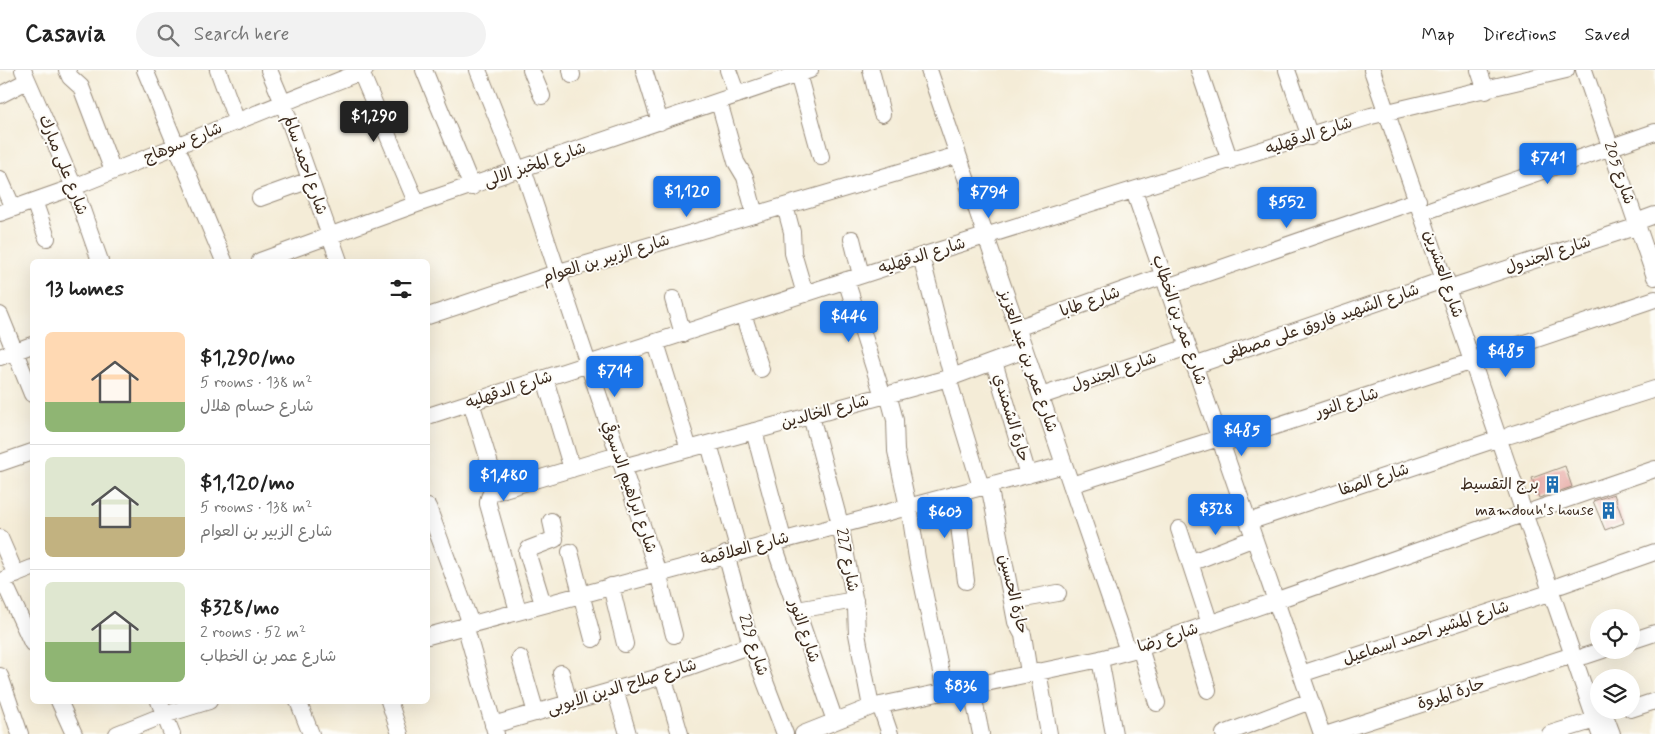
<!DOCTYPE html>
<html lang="en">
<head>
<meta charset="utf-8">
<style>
  body { margin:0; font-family:Mynerve,"Playpen Sans Arabic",sans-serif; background:#f2f2f2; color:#222; height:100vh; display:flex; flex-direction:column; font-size:19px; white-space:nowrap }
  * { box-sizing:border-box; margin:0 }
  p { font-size:16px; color:#767676 }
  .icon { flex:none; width:28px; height:28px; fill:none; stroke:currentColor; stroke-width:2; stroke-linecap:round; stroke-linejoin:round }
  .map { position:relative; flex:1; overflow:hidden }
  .side { position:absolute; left:30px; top:189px; width:400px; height:445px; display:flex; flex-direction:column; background:#fff; border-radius:8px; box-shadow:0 5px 20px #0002 }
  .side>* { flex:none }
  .fabs { position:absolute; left:1590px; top:539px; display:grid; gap:10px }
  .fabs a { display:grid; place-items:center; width:50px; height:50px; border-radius:50%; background:#fff; box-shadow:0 5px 20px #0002; font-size:25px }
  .price { position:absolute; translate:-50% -42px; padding:0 11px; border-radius:5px; background:#1a73e8; color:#fff; font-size:16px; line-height:32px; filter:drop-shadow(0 1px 2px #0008) }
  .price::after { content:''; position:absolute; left:50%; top:30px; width:15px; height:11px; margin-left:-8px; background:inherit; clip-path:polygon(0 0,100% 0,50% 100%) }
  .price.on { background:#222; color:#fff }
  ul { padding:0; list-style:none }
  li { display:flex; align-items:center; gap:15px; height:125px; padding:0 15px }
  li+li { border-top:1px solid #e0e0e0 }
  li span { display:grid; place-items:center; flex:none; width:140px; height:100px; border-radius:8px; color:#555 }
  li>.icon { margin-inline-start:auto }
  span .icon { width:60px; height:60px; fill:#fffc; stroke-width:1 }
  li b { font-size:21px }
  h2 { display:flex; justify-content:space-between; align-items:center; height:60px; padding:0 15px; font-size:21px }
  header { display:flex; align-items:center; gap:30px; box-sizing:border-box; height:70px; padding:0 25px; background:#fff; border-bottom:1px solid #e0e0e0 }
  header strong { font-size:24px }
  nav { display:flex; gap:28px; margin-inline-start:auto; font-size:18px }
  .search { width:350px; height:45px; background:#f2f2f2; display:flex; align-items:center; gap:12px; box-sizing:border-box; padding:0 18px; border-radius:28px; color:#767676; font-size:19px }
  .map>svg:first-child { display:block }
  .building { fill:#e8aaa6 }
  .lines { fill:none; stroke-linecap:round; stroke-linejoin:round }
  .minor-casing { stroke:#988b7a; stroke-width:18 }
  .minor { stroke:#fff; stroke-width:16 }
  .labels { text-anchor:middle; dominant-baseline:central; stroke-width:4; stroke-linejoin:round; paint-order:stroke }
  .street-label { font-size:16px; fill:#3b2a1e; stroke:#fdfcf7 }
  .poi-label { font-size:16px; fill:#3b2a1e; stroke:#fdfcf7; text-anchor:end }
</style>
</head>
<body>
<header>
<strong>Casavia</strong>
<div class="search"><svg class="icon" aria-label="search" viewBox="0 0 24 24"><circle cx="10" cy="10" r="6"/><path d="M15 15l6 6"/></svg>Search here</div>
<nav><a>Map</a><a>Directions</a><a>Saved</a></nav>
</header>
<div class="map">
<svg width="1655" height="664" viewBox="0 0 1655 664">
  <rect width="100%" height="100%" fill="#fdfcf7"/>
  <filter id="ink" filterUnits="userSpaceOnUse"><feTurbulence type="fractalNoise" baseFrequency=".02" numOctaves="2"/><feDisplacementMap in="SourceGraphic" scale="10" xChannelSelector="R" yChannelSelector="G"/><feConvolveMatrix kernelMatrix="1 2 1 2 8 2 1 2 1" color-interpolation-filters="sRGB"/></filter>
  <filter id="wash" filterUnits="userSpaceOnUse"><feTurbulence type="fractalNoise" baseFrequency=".0096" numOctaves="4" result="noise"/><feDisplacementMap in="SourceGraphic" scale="20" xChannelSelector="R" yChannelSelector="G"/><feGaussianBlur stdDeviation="1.12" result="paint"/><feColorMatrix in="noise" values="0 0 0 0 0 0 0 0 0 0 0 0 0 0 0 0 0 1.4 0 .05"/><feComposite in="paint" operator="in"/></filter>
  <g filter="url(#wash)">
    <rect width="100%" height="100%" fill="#f4ecd7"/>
    <g id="blocks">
      <!-- building -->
      <path class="building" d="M1565 396 1572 417 1539 428 1532 408Z
        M1614 424 1624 453 1605 460 1593 431Z"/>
    </g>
  </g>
  <g filter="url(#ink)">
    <use href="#blocks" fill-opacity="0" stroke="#988b7a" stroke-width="1"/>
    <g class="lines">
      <defs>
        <path id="minor" d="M23 0 74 117 100 191
          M67 0 70 7 81 17 113 101
          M145 0 224 191
          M218 0 237 52
          M269 0 283 33 339 191
          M360 0 417 134
          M424 0 472 117
          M478 0 518 101
          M531 0 542 26
          M571 0 572 5
          M644 0 660 52
          M728 0 737 25
          M871 0 882 44
          M929 0 1128 581
          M1199 0 1230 91
          M1287 0 1310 67
          M1372 0 1600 664
          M1479 0 1486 21
          M1584 0 1655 207
          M798 4 821 87
          M0 25 27 11
          M719 32 736 92 745 107 755 145
          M523 99 658 503 674 565
          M0 109 13 138
          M1134 121 1322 664
          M260 128 310 110
          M34 131 47 168
          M785 136 792 162 793 183 805 224
          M1432 139 1655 62
          M0 143 74 117 365 0
          M1636 152 1655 145
          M852 169 861 205
          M921 186 952 307
          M260 191 417 134 810 0
          M846 210 883 326
          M1458 215 1638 156
          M1167 217 1418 130
          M673 229 683 264
          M743 244 761 299
          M0 245 32 324
          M428 246 556 203 958 85
          M1017 258 1163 206
          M656 273 689 379
          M0 287 32 275
          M1483 287 1655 229
          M994 292 1028 405
          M1194 296 1446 209
          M948 308 981 417
          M545 309 572 399
          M888 324 895 350 896 381 908 437
          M1041 326 1188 277
          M471 332 495 411C496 420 487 425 488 434L518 541
          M428 346 921 186 1371 46 1566 0
          M811 346 840 454 856 538 857 564 871 637
          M754 361 783 469
          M1510 365 1655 319
          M709 374 739 481
          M1221 374 1473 291
          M0 393 32 382
          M623 397 952 307 1025 280
          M989 415 1012 531 1016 552 1023 565 1029 603
          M1071 415 1219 368
          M491 423 618 385
          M955 424 966 511
          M909 436 917 488 945 621
          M428 437 471 554
          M1535 440 1655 399
          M1248 452 1500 368
          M1179 459 1210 554
          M0 468 16 505
          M773 472 835 651
          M570 482 593 569
          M726 484 751 575 785 664
          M1190 493 1254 468
          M7 508 32 498
          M3 510 32 573
          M1561 515 1655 482
          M611 516 625 574
          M1012 531 1058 523
          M543 534 527 482 529 479 555 469 551 451
          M797 540 855 530
          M465 555 496 664
          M1190 561 1208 620
          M428 566 1064 395
          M1631 571 1655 563
          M1140 578 1157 633
          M1585 586 1603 580
          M520 588 536 643
          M1100 589 1114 664
          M1038 601 1049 664
          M561 603 569 634
          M1301 604 1552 522
          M0 606 20 664
          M663 606 680 664
          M971 615 981 664
          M615 620 628 664
          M59 631 74 664
          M159 631 172 664
          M298 631 311 664
          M389 631 400 664
          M880 635 890 664
          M1631 639 1655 631
          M1603 640 1612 664
          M493 655 663 606 751 575
          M117 664 164 645 209 631
          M803 664 871 637 1100 589 1140 578 1526 443
          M1224 664 1310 631
          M1328 664 1573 585
          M1550 664 1595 650"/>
      </defs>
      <!-- minor casing -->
      <use href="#minor" class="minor-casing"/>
      <!-- minor -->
      <use href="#minor" class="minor"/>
    </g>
  </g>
  <!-- icons -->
  <defs>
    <symbol id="building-bare" viewBox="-9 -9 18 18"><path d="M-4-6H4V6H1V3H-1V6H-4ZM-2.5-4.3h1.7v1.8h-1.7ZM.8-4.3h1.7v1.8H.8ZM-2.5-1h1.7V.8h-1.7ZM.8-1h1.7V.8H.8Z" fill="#1f6fb2" stroke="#fdfcf7" stroke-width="2.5" paint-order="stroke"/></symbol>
  </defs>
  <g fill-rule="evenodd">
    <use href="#building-bare" x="1540" y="402" width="25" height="25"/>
    <use href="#building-bare" x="1596" y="428" width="25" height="25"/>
  </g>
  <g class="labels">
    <!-- street labels -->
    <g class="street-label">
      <text transform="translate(1309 66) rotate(-18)">شارع الدقهليه</text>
      <text transform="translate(183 73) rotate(-22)">شارع سوهاج</text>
      <text transform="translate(63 95) rotate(68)">شارع على مبارك</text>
      <text transform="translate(305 95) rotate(71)">شارع احمد سالم</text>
      <text transform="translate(535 95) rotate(-19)">شارع المخبز الالى</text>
      <text transform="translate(1619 103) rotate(71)">شارع 205</text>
      <text transform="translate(1548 185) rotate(-18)">شارع الجندول</text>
      <text transform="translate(922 186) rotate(-17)">شارع الدقهليه</text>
      <text transform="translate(606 189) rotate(-17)">شارع الزبير بن العوام</text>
      <text transform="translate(1443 204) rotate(71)">شارع العشرين</text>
      <text transform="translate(1090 232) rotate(-19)">شارع طابا</text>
      <text transform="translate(1179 250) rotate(71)">شارع عمر بن الخطاب</text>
      <text transform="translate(1320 253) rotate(-19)">شارع الشهيد فاروق على مصطفى</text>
      <text transform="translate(1028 291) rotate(71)">شارع عمر بن عبد العزيز</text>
      <text transform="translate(1114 302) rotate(-19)">شارع الجندول</text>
      <text transform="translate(509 320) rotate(-18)">شارع الدقهليه</text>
      <text transform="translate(1347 333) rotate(-18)">شارع النور</text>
      <text transform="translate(825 342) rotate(-15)">شارع الخالدين</text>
      <text transform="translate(1011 348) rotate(73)">حارة الشمندي</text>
      <text transform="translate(1374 410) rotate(-18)">شارع الصفا</text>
      <text transform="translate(629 417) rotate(71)">شارع ابراهيم الدسوقي</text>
      <text transform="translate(745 479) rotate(-15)">شارع العلاقمة</text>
      <text transform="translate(847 490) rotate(79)">شارع 227</text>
      <text transform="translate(1013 524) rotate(76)">حارة الحسين</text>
      <text transform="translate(804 561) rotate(71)">شارع النور</text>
      <text transform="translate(1426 563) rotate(-18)">شارع المشير احمد اسماعيل</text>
      <text transform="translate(1168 568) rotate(-18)">شارع رضا</text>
      <text transform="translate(753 575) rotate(72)">شارع 229</text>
      <text transform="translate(622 617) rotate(-17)">شارع صلاح الدين الايوبى</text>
      <text transform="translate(1451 624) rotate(-18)">حارة المروة</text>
    </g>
    <!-- poi labels -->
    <g class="poi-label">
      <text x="1539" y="414">برج التقسيط</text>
      <text x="1594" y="440">mamdouh's house</text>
    </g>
  </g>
</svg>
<div class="fabs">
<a><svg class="icon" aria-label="locate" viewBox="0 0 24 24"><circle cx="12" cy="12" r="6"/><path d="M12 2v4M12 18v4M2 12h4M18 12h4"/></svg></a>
<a><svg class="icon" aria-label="layers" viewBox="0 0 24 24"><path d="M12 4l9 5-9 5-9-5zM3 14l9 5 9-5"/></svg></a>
</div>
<b class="price on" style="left:374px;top:73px">$1,290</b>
<b class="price" style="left:1548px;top:115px">$741</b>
<b class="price" style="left:687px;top:148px">$1,120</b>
<b class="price" style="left:989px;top:149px">$794</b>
<b class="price" style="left:1287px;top:159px">$552</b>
<b class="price" style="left:849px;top:273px">$446</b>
<b class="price" style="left:1506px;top:308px">$485</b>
<b class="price" style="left:615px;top:328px">$714</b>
<b class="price" style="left:1242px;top:387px">$485</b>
<b class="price" style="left:504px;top:432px">$1,480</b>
<b class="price" style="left:1216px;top:466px">$328</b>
<b class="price" style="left:945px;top:469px">$603</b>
<b class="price" style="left:961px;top:643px">$836</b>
<section class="side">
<h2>13 homes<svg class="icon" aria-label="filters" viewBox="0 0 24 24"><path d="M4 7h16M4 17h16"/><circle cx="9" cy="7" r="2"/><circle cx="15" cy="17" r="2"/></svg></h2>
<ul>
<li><span style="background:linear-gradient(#ffd9b3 70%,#8fb573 0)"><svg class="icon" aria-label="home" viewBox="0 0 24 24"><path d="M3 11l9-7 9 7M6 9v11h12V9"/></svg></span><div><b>$1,290/mo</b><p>5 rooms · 138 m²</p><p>شارع حسام هلال</p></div></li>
<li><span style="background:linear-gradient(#dfe7d0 60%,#c2b280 0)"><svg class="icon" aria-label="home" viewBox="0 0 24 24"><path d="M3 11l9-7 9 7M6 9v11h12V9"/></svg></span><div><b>$1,120/mo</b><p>5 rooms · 138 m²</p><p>شارع الزبير بن العوام</p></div></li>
<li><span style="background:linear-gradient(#dfe7d0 60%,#8fb573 0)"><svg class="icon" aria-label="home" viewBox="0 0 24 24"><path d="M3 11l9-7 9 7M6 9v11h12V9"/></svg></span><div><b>$328/mo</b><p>2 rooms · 52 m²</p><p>شارع عمر بن الخطاب</p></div></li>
</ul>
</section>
</div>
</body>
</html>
